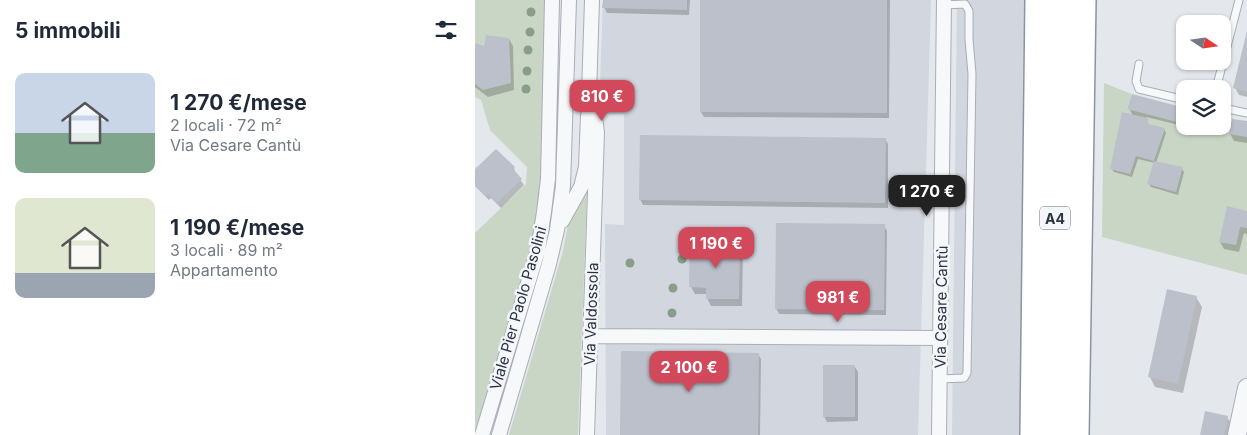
<!DOCTYPE html>
<html lang="it">
<head>
<meta charset="utf-8">
<style>
  body { margin:0; font-family:Inter,sans-serif; background:#f2f2f3; color:#1f2937; height:100vh; display:flex; flex-direction:column; font-size:19px; white-space:nowrap }
  * { box-sizing:border-box; margin:0 }
  p { font-size:16px; color:#747a83 }
  .icon { flex:none; width:28px; height:28px; fill:none; stroke:currentColor; stroke-width:2; stroke-linecap:round; stroke-linejoin:round }
  .map { position:relative; flex:1; overflow:hidden }
  .drawer { display:flex; flex-direction:column; background:#fff; width:475px }
  .drawer>* { flex:none }
  .needle { width:32px; rotate:103deg }
  .tools { position:absolute; left:701px; top:15px; display:grid; gap:10px }
  .tools a { display:grid; place-items:center; width:55px; height:55px; border-radius:10px; background:#fff; box-shadow:0 1px 4px #0004; font-size:25px }
  .price { position:absolute; translate:-50% -42px; padding:0 11px; border-radius:10px; background:#d1495b; color:#fff; font-size:16px; line-height:32px; filter:drop-shadow(0 1px 2px #0008) }
  .price::after { content:''; position:absolute; left:50%; top:30px; width:15px; height:11px; margin-left:-8px; background:inherit; clip-path:polygon(0 0,100% 0,50% 100%) }
  .price.selected { background:#222; color:#fff }
  ul { padding:0; list-style:none }
  li { display:flex; align-items:center; gap:15px; height:125px; padding:0 15px }
  li span { display:grid; place-items:center; flex:none; width:140px; height:100px; border-radius:10px; color:#555 }
  li>.icon { margin-inline-start:auto }
  span .icon { width:60px; height:60px; fill:#fffc; stroke-width:1 }
  li b { font-size:21px }
  h2 { display:flex; justify-content:space-between; align-items:center; height:60px; padding:0 15px; font-size:21px }
  main { display:flex; flex:1; min-height:0 }
  .map>svg:first-child { display:block }
  .built { fill:#d2d6de }
  .green { fill:#c9d6c5 }
  .shadow { fill:#0003 }
  .building { fill:#bbc0ca }
  .lines { fill:none; stroke-linecap:round; stroke-linejoin:round }
  .service-casing { stroke:#a9aeb7; stroke-width:9 }
  .minor-casing { stroke:#a9aeb7; stroke-width:16 }
  .tertiary-casing { stroke:#a9aeb7; stroke-width:20 }
  .motorway-casing { stroke:#8b94a3; stroke-width:28 }
  .service { stroke:#f7f8fa; stroke-width:7 }
  .minor { stroke:#f7f8fa; stroke-width:14 }
  .tertiary { stroke:#f7f8fa; stroke-width:18 }
  .motorway { stroke:#fff; stroke-width:25 }
  .tree { fill:#899d89 }
  .labels { text-anchor:middle; dominant-baseline:central; stroke-width:5; stroke-linejoin:round; paint-order:stroke }
  .shield { fill:#f4f6f9; stroke:#676e7b; stroke-width:1 }
  .shield-label { font-size:14px; font-weight:bold; fill:#2b3445 }
  .street-label { font-size:15px; fill:#2b3445; stroke:#f4f6f9 }
</style>
</head>
<body>
<main>
<section class="drawer">
<h2>5 immobili<svg class="icon" aria-label="filters" viewBox="0 0 24 24"><path d="M4 7h16M4 17h16"/><circle cx="9" cy="7" r="2"/><circle cx="15" cy="17" r="2"/></svg></h2>
<ul>
<li><span style="background:linear-gradient(#c9d6e8 60%,#7fa58c 0)"><svg class="icon" aria-label="home" viewBox="0 0 24 24"><path d="M3 11l9-7 9 7M6 9v11h12V9"/></svg></span><div><b>1 270 €/mese</b><p>2 locali · 72 m²</p><p>Via Cesare Cantù</p></div></li>
<li><span style="background:linear-gradient(#dfe7d0 75%,#9aa5b1 0)"><svg class="icon" aria-label="home" viewBox="0 0 24 24"><path d="M3 11l9-7 9 7M6 9v11h12V9"/></svg></span><div><b>1 190 €/mese</b><p>3 locali · 89 m²</p><p>Appartamento</p></div></li>
</ul>
</section>
<div class="map">
<svg width="772" height="435" viewBox="0 0 772 435">
  <rect width="100%" height="100%" fill="#e4e7ec"/>
  <!-- built -->
  <path class="built" d="M128 0H456L443 435H131L130 224 149 225V114H124Z
    M482 0H553L547 435H477Z"/>
  <!-- green -->
  <path class="green" d="M0 0H72L67 177 62 213 56 245 43 294 0 435V233L51 184 52 167 15 130 6 100 0 97Z
    M629 83 657 94 652 108 710 124V126H723L772 137V211L752 207 744 242 761 245 765 227 772 228V275L627 237Z
    M112 193 103 435H34L88 251 93 224Z"/>
  <!-- shadow -->
  <path class="shadow" d="M129 0H215L214 15 132 13 129 7Z
    M226 0H415L414 118 229 117 226 112Z
    M772 33V97L764 95 760 88Z
    M34 39 38 46 39 90 13 97 0 87V44L10 47Z
    M654 108 710 110V126H747L745 135 671 117 674 126 689 129 691 133 681 163 707 169 709 172 703 195 676 187 674 184 680 163 663 159 657 177 639 172 637 169 658 116Z
    M772 122V143L759 141 755 134Z
    M410 139 413 144V208L168 205 165 199Z
    M39 168 41 174 49 185 26 208 16 198 14 200 0 186V171Z
    M772 212V234L769 233 764 252 749 249 745 242Z
    M409 226 412 231 411 315 304 314 301 308Z
    M264 244 268 251 267 306H236L232 298V294H220L216 287Z
    M721 297 727 307 708 393 680 387 675 377Z
    M283 354 286 359 285 435H146Z
    M380 367 383 372V421L352 422 349 416Z
    M752 417 758 427 756 435H726Z"/>
  <!-- building -->
  <path class="building" d="M128 0H212V10L127 8Z
    M225 0H412V113L225 112Z
    M772 31V92L758 88Z
    M11 35 34 38 36 83 8 90 0 84V43L9 46Z
    M657 94 710 108V124L652 109Z
    M647 112 673 118V124L690 128 679 161 708 167 701 192 672 184 679 161 661 156 655 174 635 169Z
    M757 119 772 121V137L754 134Z
    M165 135 411 138 410 203 164 200Z
    M21 149 40 167 38 169 47 179 22 203 13 194 11 196 0 185V169Z
    M752 206 772 211V228L765 227 761 245 744 242Z
    M301 223 410 224 409 310 300 309Z
    M215 242 265 243 264 299H231V288L214 287Z
    M692 289 722 296 703 384 673 377Z
    M146 351 284 353 283 435H145Z
    M348 365H380V417H348Z
    M730 411 753 416 749 435H725Z"/>
  <g class="lines">
    <defs>
      <path id="service" d="M664 64 661 81 664 89 710 100
        M741 89 764 0
        M748 108 772 113
        M465 379 489 378 492 373 497 74 494 39V11L490 4 469 5"/>
      <path id="minor" d="M114 94 117 0
        M87 221 106 187 111 167 113 115
        M116 336 465 338
        M7 435 63 250 69 212 73 179 77 0
        M24 435 74 264 82 230 88 186 94 0
        M112 435 122 132 115 84
        M464 435 469 0"/>
      <path id="tertiary" d="M762 435 772 388"/>
      <path id="motorway" d="M558 435 563 0
        M576 435 584 0
        M601 435 608 0"/>
    </defs>
    <!-- service casing -->
    <use href="#service" class="service-casing"/>
    <!-- minor casing -->
    <use href="#minor" class="minor-casing"/>
    <!-- tertiary casing -->
    <use href="#tertiary" class="tertiary-casing"/>
    <!-- motorway casing -->
    <use href="#motorway" class="motorway-casing"/>
    <!-- service -->
    <use href="#service" class="service"/>
    <!-- minor -->
    <use href="#minor" class="minor"/>
    <!-- tertiary -->
    <use href="#tertiary" class="tertiary"/>
    <!-- motorway -->
    <use href="#motorway" class="motorway"/>
  </g>
  <!-- trees -->
  <g class="tree">
    <circle cx="56" cy="12" r="4.5"/>
    <circle cx="55" cy="32" r="4.5"/>
    <circle cx="53" cy="50" r="4.5"/>
    <circle cx="52" cy="71" r="4.5"/>
    <circle cx="51" cy="89" r="4.5"/>
    <circle cx="207" cy="259" r="4.5"/>
    <circle cx="155" cy="263" r="4.5"/>
    <circle cx="198" cy="288" r="4.5"/>
    <circle cx="197" cy="313" r="4.5"/>
  </g>
  <g class="labels">
    <!-- shield labels -->
    <rect class="shield" x="565" y="206.5" width="30" height="23" rx="4"/>
    <g class="shield-label">
      <text x="580" y="218">A4</text>
    </g>
    <!-- street labels -->
    <g class="street-label">
      <text transform="translate(466 307) rotate(-89)">Via Cesare Cantù</text>
      <text transform="translate(43 308) rotate(-74)">Viale Pier Paolo Pasolini</text>
      <text transform="translate(116 314) rotate(-88)">Via Valdossola</text>
    </g>
  </g>
</svg>
<div class="tools">
<a><svg class="needle" viewBox="-14 -14 28 28"><path d="M0-13l5 13h-10z" fill="#e53935"/><path d="M0 13l5-13h-10z" fill="#747a83"/></svg></a>
<a><svg class="icon" aria-label="layers" viewBox="0 0 24 24"><path d="M12 4l9 5-9 5-9-5zM3 14l9 5 9-5"/></svg></a>
</div>
<b class="price" style="left:127px;top:122px">810 €</b>
<b class="price selected" style="left:452px;top:217px">1 270 €</b>
<b class="price" style="left:241px;top:269px">1 190 €</b>
<b class="price" style="left:363px;top:323px">981 €</b>
<b class="price" style="left:214px;top:393px">2 100 €</b>
</div>
</main>
</body>
</html>
